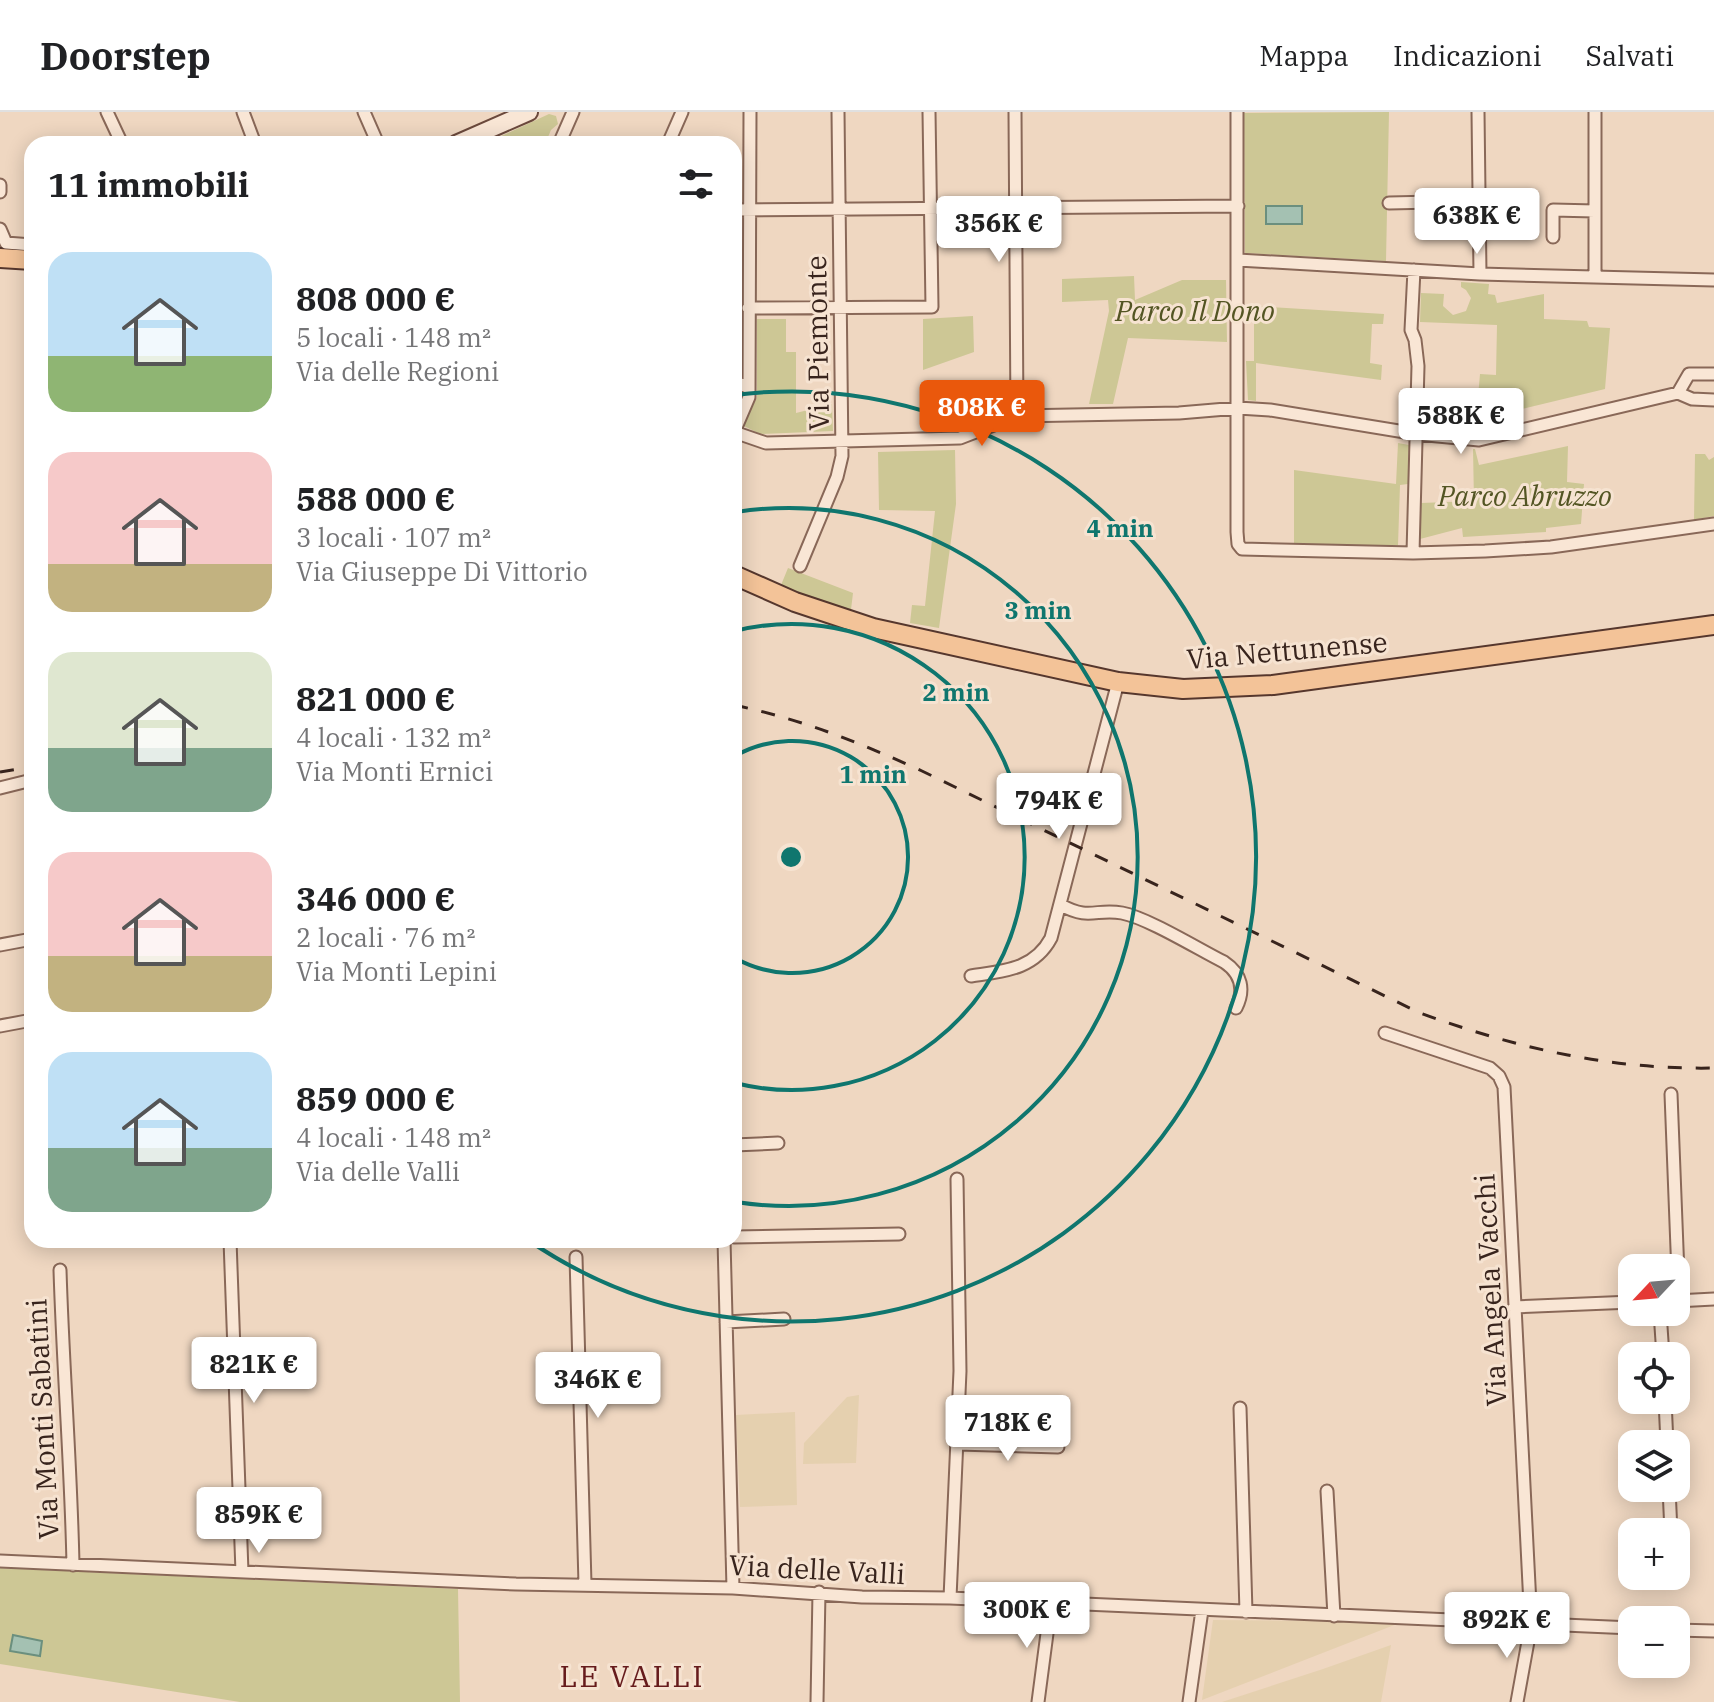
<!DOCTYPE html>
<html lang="it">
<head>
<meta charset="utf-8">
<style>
  body { margin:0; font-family:"IBM Plex Serif",serif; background:#f6f6f6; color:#202124; height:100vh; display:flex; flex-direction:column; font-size:30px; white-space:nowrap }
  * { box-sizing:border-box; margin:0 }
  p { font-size:26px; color:#757577 }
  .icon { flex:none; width:44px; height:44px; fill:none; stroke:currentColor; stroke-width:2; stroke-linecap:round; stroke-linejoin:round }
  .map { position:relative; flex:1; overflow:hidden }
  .sheet { position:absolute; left:24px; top:24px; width:718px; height:1112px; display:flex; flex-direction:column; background:#fff; border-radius:24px; box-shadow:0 4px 20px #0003 }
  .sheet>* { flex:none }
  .needle { width:52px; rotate:244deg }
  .tools { position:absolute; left:1618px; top:1142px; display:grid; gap:16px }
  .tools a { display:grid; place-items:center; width:72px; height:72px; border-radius:16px; background:#fff; box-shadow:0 4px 20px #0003; font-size:40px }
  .price { position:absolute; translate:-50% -68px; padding:0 18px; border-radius:8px; background:#fff; color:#222; font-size:26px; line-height:52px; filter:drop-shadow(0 2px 4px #0008) }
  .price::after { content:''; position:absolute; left:50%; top:48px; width:24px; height:18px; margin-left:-12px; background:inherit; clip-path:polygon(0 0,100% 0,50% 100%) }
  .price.current { background:#ea580c; color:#fff }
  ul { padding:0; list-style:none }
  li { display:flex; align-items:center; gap:24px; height:200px; padding:0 24px }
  li span { display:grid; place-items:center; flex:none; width:224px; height:160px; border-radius:24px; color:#555 }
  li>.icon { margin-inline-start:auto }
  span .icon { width:96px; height:96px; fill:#fffc; stroke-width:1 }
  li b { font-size:34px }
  h2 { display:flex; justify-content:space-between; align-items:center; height:96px; padding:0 24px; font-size:34px }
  header { display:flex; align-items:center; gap:48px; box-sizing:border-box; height:112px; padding:0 40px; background:#fff; border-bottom:2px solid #e0e0e0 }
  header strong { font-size:38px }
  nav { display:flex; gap:44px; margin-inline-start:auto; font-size:28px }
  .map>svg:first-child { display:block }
  .farmland { fill:#e5d0af }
  .green { fill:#cdc795 }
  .water { fill:#a4c1b2; stroke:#6b8f7e; stroke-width:2 }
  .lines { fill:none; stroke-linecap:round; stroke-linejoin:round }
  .street-casing { stroke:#896858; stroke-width:15 }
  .secondary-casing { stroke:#6b493c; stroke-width:20 }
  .primary-casing { stroke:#56372d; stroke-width:22 }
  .street { stroke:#f9e6d5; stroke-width:11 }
  .secondary { stroke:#f9e6d5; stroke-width:16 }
  .primary { stroke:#f3c398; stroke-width:18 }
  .rail { stroke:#38241d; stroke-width:3; stroke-dasharray:14 14; stroke-linecap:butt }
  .ring { fill:none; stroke:#0f766e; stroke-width:4 }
  .labels { text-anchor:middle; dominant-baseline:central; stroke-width:6; stroke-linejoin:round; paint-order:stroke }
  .park-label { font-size:28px; font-style:italic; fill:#535523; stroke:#f6e3d1 }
  .street-label { font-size:28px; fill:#38241d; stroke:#f6e3d1 }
  .neighbourhood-label { font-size:30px; letter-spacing:2px; fill:#661b1c; stroke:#f6e3d1 }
  .centre { fill:#0f766e; stroke:#f6e3d1; stroke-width:4 }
  .ring-label { font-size:24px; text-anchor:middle; font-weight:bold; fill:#0f766e; stroke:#f6e3d1; stroke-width:6; stroke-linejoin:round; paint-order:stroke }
</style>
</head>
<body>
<header>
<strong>Doorstep</strong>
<nav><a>Mappa</a><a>Indicazioni</a><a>Salvati</a></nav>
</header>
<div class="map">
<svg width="1714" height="1590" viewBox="0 0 1714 1590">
  <rect width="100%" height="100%" fill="#efd7c1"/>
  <!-- farmland -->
  <path class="farmland" d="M859 1283 856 1351 803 1352 804 1331 847 1285Z
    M795 1300 797 1393 740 1395 736 1303Z
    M1213 1508 1402 1510 1202 1588Z
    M1391 1533 1381 1590H1222L1323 1557Z"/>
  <!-- green -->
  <path class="green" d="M1389 0 1386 149 1245 141 1244 1Z
    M549 2 556 4 558 12 551 18 545 32H484Z
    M1134 164 1135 188 1182 168H1226L1227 230 1128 226 1113 292H1089L1109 199 1108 188 1062 190V167Z
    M1461 170 1489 172 1488 182 1495 183 1497 191 1544 182V207L1587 209 1589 215 1610 216 1605 277 1476 308 1480 262 1496 263 1497 213 1420 210 1421 181 1444 182 1443 194 1453 203 1466 199 1471 186 1466 178 1461 175Z
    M1254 194 1384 202 1383 212H1372L1370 251 1382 253 1381 268 1256 251V289L1248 288 1246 249H1254Z
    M734 197H741V263L734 260Z
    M973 204 974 240 923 258V207Z
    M757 207H786V240H796V301L832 292 833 319 760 322 744 314 757 285Z
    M1398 331 1409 333 1408 372 1400 373 1398 433 1294 434V358L1396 372Z
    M1568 334 1567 370 1584 372 1581 412 1546 416V420L1463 425 1462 416 1420 427 1421 391 1474 389 1473 337H1475L1479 353Z
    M955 338 956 392 939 516 910 511 912 493 925 494 935 399 879 398 878 340Z
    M1695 342H1705L1709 348 1714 345V404L1694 408Z
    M788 456 853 481 850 506 779 478Z
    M0 1456 458 1477 460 1590H240L0 1552Z"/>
  <!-- water -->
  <path class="water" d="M1266 94H1302V112H1266Z
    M13 1523 42 1529 40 1544 10 1539Z"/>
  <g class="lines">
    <defs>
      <path id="street" d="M107 0 122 32
        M243 0 255 32
        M364 0 378 32
        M1015 0 1017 304
        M1237 0V420L1238 432 1242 437 1413 441 1485 439 1551 435 1714 412
        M1478 0 1480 162
        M559 32 573 0
        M668 32 682 0
        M0 80V73
        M1389 91 1479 89
        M734 98 1238 94
        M0 117 6 131 32 133
        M1553 125V98L1595 99
        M1238 148 1480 162 1714 168
        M1595 164V0
        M748 196 932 195 929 0
        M734 269 749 276
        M1678 281 1689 262H1714
        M734 320 766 331 960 326 1017 304 1179 301 1238 296 1270 298 1417 322 1479 328 1678 281 1692 287 1714 288
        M734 320 749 285 750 0
        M1413 441 1418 254 1415 228 1411 218 1414 158
        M800 454 837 365 842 344 838 0
        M0 676 32 668
        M1061 793C1090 809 1096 796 1122 801 1148 806 1198 837 1224 850 1242 862 1245 878 1236 896
        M0 833 32 827
        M971 864C1003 859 1034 858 1051 826L1118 570
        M0 914 32 908
        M1385 921 1490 956 1499 964 1504 975 1531 1513 1517 1590
        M1671 982 1679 1188
        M734 1033 778 1031
        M734 1125 899 1122
        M230 1128 242 1460
        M724 1128 733 1476
        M576 1145 585 1472
        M60 1158C63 1257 71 1354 73 1453
        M1676 1189 1714 1187
        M1514 1195 1632 1190
        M1660 1200 1663 1244
        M726 1210 784 1207
        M1665 1288 1667 1332
        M1240 1296 1246 1500
        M958 1332 1058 1335
        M1669 1376 1671 1420
        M1327 1379 1334 1504
        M0 1449 516 1472 733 1476 862 1485 950 1486 1632 1516
        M950 1486 960 1259 957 1067
        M1676 1518 1714 1519
        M817 1590 819 1480
        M1038 1590 1051 1491
        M1189 1590 1202 1498"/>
      <path id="secondary" d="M456 32 529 0"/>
      <path id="primary" d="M0 146 32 148
        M734 463 795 490 873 516 1118 570 1183 577 1273 573 1714 513"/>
    </defs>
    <!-- street casing -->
    <use href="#street" class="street-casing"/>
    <!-- secondary casing -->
    <use href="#secondary" class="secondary-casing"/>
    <!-- primary casing -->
    <use href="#primary" class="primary-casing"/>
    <!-- street -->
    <use href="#street" class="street"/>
    <!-- secondary -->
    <use href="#secondary" class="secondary"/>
    <!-- primary -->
    <use href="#primary" class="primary"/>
    <!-- rail -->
    <path class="rail" d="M734 593C804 608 858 630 922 659L1420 901C1516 936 1611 958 1714 956
      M0 660 32 655"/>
  </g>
  <!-- distance rings -->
  <g class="ring">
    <path d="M735 644A116 116 0 1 1 735 846"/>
    <path d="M735 519A233 233 0 1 1 735 971"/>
    <path d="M736 400A349 349 0 1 1 736 1090"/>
    <path d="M734 283A465 465 0 1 1 528 1128"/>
  </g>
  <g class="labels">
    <!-- park labels -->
    <g class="park-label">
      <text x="1195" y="198">Parco Il Dono</text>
      <text x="1525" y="383">Parco Abruzzo</text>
    </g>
    <!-- street labels -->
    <g class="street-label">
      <text transform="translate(817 231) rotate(-91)">Via Piemonte</text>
      <text transform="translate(1287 538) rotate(-5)">Via Nettunense</text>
      <text transform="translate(1490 1178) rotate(-93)">Via Angela Vacchi</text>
      <text transform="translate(42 1307) rotate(-93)">Via Monti Sabatini</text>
      <text transform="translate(817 1457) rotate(3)">Via delle Valli</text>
    </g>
    <!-- neighbourhood labels -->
    <g class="neighbourhood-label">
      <text x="632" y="1563">LE VALLI</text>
    </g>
  </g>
  <circle cx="791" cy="745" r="12" class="centre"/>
  <g class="ring-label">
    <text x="1120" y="425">4 min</text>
    <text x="1038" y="507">3 min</text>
    <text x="956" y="589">2 min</text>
    <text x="873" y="671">1 min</text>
  </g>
</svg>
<div class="tools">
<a><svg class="needle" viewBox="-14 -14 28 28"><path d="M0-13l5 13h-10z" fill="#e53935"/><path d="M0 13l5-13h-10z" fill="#757577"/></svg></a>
<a><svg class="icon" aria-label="locate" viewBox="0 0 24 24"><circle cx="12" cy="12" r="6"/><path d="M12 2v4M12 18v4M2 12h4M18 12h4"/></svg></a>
<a><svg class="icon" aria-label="layers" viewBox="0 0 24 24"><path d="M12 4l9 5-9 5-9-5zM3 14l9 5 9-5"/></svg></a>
<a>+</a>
<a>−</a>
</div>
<b class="price" style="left:1477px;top:144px">638K €</b>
<b class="price" style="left:999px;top:152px">356K €</b>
<b class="price current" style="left:982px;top:336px">808K €</b>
<b class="price" style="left:1461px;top:344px">588K €</b>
<b class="price" style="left:1059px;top:729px">794K €</b>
<b class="price" style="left:254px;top:1293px">821K €</b>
<b class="price" style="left:598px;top:1308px">346K €</b>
<b class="price" style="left:1008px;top:1351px">718K €</b>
<b class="price" style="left:259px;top:1443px">859K €</b>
<b class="price" style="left:1027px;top:1538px">300K €</b>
<b class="price" style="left:1507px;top:1548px">892K €</b>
<section class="sheet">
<h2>11 immobili<svg class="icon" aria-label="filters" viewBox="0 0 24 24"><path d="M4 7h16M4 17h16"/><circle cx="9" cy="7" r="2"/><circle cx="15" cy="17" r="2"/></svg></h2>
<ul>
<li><span style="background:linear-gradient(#bfe0f5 65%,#8fb573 0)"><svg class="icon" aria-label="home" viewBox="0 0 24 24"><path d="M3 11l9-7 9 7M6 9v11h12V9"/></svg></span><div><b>808 000 €</b><p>5 locali · 148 m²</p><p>Via delle Regioni</p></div></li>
<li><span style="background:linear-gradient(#f6c9c9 70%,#c2b280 0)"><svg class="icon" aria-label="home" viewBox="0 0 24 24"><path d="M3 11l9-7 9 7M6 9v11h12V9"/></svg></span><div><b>588 000 €</b><p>3 locali · 107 m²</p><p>Via Giuseppe Di Vittorio</p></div></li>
<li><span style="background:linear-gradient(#dfe7d0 60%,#7fa58c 0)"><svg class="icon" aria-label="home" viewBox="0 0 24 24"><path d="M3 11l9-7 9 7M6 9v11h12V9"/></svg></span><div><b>821 000 €</b><p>4 locali · 132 m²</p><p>Via Monti Ernici</p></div></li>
<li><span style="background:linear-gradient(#f6c9c9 65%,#c2b280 0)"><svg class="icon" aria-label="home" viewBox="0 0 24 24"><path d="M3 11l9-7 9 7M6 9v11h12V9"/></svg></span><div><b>346 000 €</b><p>2 locali · 76 m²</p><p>Via Monti Lepini</p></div></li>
<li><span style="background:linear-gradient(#bfe0f5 60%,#7fa58c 0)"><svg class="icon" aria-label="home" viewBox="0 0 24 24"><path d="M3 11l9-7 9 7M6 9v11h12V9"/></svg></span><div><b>859 000 €</b><p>4 locali · 148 m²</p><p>Via delle Valli</p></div></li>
</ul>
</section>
</div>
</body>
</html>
